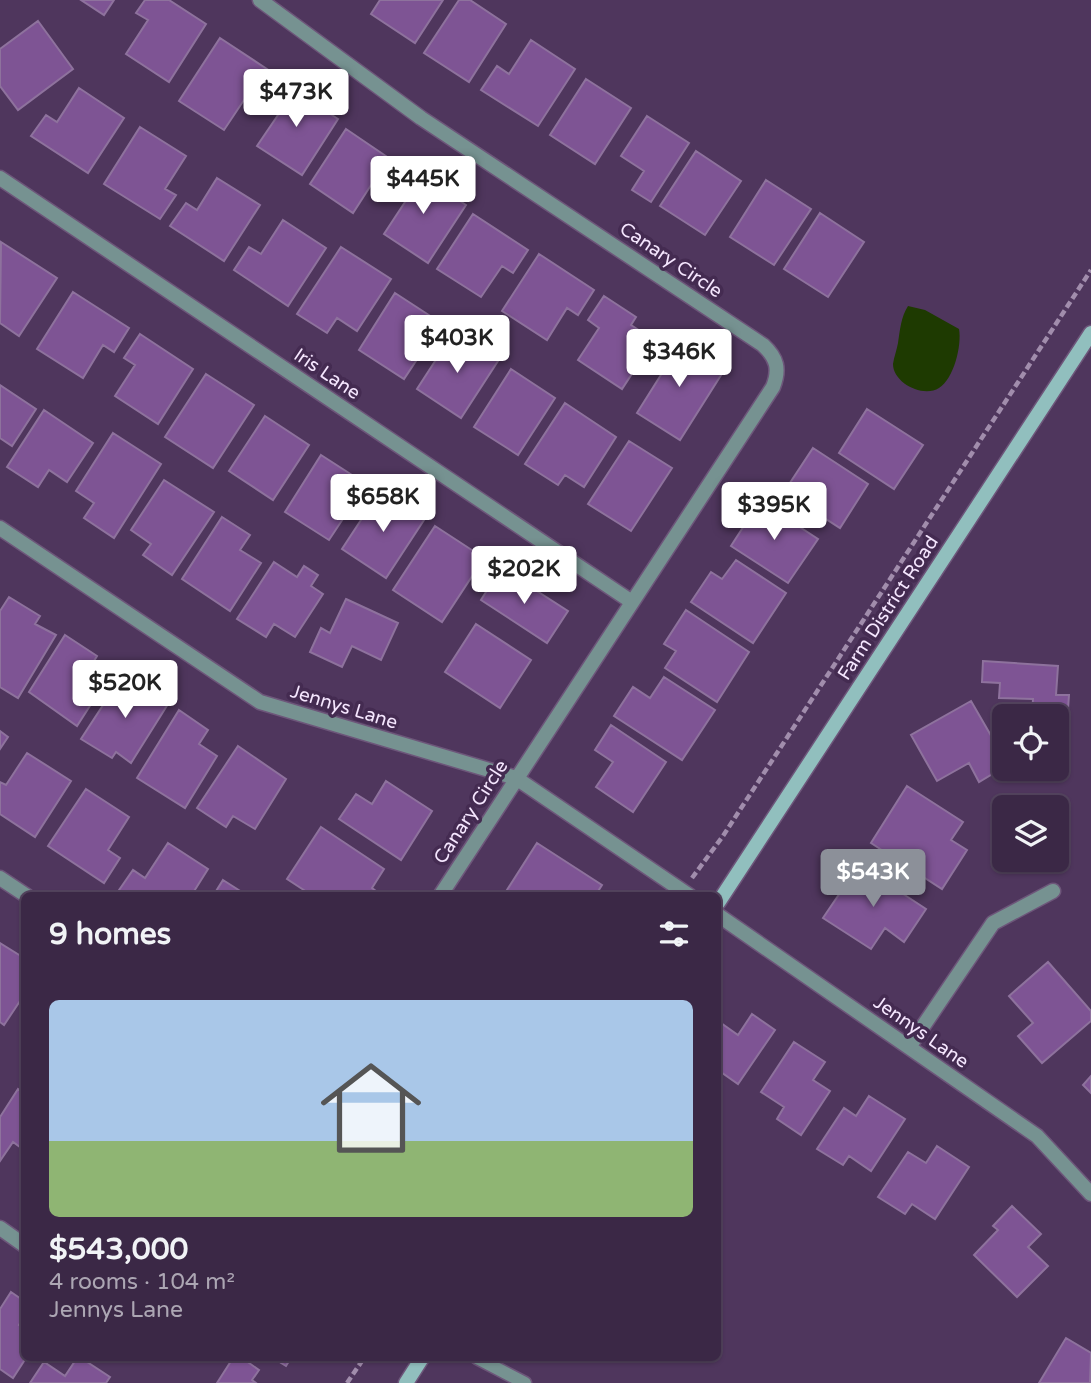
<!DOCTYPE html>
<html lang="en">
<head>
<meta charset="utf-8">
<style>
  body { margin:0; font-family:"Varela Round",sans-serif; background:#463451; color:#f1f3f6; height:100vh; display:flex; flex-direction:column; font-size:26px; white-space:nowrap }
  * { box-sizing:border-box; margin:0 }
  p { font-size:23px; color:#aca6b3 }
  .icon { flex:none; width:38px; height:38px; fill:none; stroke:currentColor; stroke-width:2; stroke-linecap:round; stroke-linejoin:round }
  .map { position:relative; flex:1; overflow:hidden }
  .details { position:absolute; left:21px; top:892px; width:700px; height:469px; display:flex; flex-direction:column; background:#3b2846; border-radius:10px; box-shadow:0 2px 5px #0004,0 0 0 2px #54445f }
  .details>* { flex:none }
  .controls { position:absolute; left:992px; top:704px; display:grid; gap:14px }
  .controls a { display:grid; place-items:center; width:77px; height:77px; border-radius:10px; background:#3b2846; box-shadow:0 2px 5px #0004,0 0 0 2px #54445f; font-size:35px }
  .price { position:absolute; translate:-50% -60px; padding:0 16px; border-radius:7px; background:#fff; color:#222; font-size:23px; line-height:46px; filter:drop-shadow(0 2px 4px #0008) }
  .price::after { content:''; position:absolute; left:50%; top:42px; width:21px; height:16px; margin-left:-10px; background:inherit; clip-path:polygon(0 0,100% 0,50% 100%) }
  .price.selected { background:#8c9099; color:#fff }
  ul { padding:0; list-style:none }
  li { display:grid; align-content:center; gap:14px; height:371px; padding:0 28px }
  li+li { border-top:2px solid #54445f }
  li span { display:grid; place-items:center; height:217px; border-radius:10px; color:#555 }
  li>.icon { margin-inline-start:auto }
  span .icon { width:126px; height:126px; fill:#fffc; stroke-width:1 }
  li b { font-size:30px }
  h2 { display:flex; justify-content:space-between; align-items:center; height:84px; padding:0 28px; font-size:30px }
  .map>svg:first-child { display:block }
  .water { fill:#1e3a01 }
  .building { fill:#7e5494; stroke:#8e729d; stroke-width:2 }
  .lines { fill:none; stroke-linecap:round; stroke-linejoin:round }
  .service-casing { stroke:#6d567a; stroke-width:15 }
  .minor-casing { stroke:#6d567a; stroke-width:17 }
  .secondary-casing { stroke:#6d567a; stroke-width:17 }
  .path { stroke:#a18dac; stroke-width:4.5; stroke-dasharray:7 3.5; stroke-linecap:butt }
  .service { stroke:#769291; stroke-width:12 }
  .minor { stroke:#769291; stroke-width:14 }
  .secondary { stroke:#91bfbe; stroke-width:14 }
  .labels { text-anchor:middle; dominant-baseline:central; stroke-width:7; stroke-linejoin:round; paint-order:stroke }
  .street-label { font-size:19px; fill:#f5e6fe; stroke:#442b51 }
</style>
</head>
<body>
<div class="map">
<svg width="1091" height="1383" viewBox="0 0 1091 1383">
  <rect width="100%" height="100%" fill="#4f365d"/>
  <!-- water -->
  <path class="water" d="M908 306 925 310 959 329C962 345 954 379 939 388 923 398 893 383 893 364 894 357 897 349 898 343 900 330 901 317 908 306Z"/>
  <!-- building -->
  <path class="building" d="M81 0H114L104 15Z
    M145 0H169L206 24 169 82 126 54 148 20 136 13Z
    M380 0H443L415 43 371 14Z
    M459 0H470L506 24 469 82 424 53Z
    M38 21 73 69 18 110 0 86V49Z
    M220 38 276 75 259 101 248 94 224 130 179 101Z
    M531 40 575 69 538 126 481 90 497 66 509 74Z
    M586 79 631 108 595 164 550 135Z
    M283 83 338 119 302 175 257 146 278 115 267 108Z
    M79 88 124 118 88 173 31 136 46 115 57 122Z
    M647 116 689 143 651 202 632 190 644 171 621 156Z
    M140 127 186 156 165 189 176 195 160 219 104 184Z
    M346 129 399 165 383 188 373 182 353 213 310 184Z
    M696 151 741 181 705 235 660 206Z
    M412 169 466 205 428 263 384 234 405 202 395 195Z
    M217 178 260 205 224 261 170 226 186 203 197 210Z
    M766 180 811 209 774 265 730 237Z
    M820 213 864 242 828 297 784 269Z
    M473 214 528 250 513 273 502 266 481 297 437 269Z
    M283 220 326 248 288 306 234 270 249 247 261 254Z
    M1 242 57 278 19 336 0 323Z
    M341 247 391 279 357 331 337 318 327 333 297 314Z
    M539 254 594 290 578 315 567 308 547 340 502 311Z
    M73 292 129 328 114 352 103 345 83 378 37 349Z
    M395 293 441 323 404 379 359 350Z
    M604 296 636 317 631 325 654 340 622 389 578 360 599 328 588 320Z
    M454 332 498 361 461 418 417 389Z
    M140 334 193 369 158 424 115 396 135 365 124 358Z
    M668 337 723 372 680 440 637 413 664 370 652 362Z
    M511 369 555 398 518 455 474 427Z
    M206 374 254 405 213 468 165 437Z
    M0 385 36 409 12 446 0 438Z
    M565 403 616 437 584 487 565 475 558 485 525 464Z
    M867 409 923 445 894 489 839 453Z
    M44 410 93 443 67 482 49 470 38 487 7 467Z
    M265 416 309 445 273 500 229 471Z
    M113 433 161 464 114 538 84 518 94 503 76 491Z
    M629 441 672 468 631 531 588 504Z
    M813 448 868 484 840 528 784 492Z
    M321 455 366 484 329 540 285 512Z
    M164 480 214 512 172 575 143 555 151 544 131 530Z
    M380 491 424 520 386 578 342 549Z
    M760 501 818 539 788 583 731 546Z
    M222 517 250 535 240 550 261 563 230 611 182 579Z
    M435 526 484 558 442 622 393 590Z
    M736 560 786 593 753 643 691 602 711 572 722 579Z
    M274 562 297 577 304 566 318 575 311 586 323 594 295 637 274 624 266 637 237 619Z
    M501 568 568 611 547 643 481 600Z
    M9 597 40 616 35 624 56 635 18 698 0 687V611Z
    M346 599 398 623 381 660 352 646 342 667 310 652 321 628 330 633Z
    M686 610 749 652 717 702 665 668 676 651 664 644Z
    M476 624 531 660 500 708 445 672Z
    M65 635 97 656 88 671 104 684 77 726 29 692Z
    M983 661 1058 666 1056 695H1069L1067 723 1057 722V716H1032L1033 699 999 698 1000 683 982 682Z
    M124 673 168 704 131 763 116 752 112 758 81 739Z
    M664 677 715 710 682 760 614 716 633 687 650 698Z
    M971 701 993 739 998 736 1004 747V767L979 782 969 763 937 781 911 735Z
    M179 710 208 730 199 744 217 756 185 808 137 778Z
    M611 725 666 762 633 812 596 787 613 762 595 750Z
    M0 731 8 737 0 749Z
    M238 746 286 779 255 829 233 816 226 827 197 808Z
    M27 753 71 781 35 837 0 814V782L6 785Z
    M386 781 432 811 401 860 339 819 356 794 372 804Z
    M907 786 963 822 951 840 967 850 942 889 871 843Z
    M86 789 129 817 108 850 120 858 104 883 48 846Z
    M321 827 384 869 372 888 380 894 379 896H313L287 879Z
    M168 843 208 869 191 896H121L117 893 133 870 145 878Z
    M537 843 602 885 595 896H511L505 893Z
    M859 865 926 909 904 942 885 928 871 949 823 918Z
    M223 880 248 896H213Z
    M0 943 24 958V995L4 1025 0 1022Z
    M1048 962 1091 1011V1021L1042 1063 1018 1036 1033 1023 1009 996Z
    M752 1014 775 1030 738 1084 718 1070V1021L738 1035Z
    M794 1042 825 1062 813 1080 830 1091 801 1135 777 1119 784 1107 761 1092Z
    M1091 1076V1093L1083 1085Z
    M18 1089 24 1094V1150L13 1142 0 1161V1117Z
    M869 1096 905 1119 871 1171 849 1156 843 1165 817 1149 844 1108 856 1116Z
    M937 1146 969 1167 935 1219 912 1204 905 1214 878 1197 908 1152 926 1163Z
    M1012 1206 1041 1234 1028 1247 1048 1266 1017 1297 974 1255 998 1230 993 1226Z
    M11 1292 24 1301V1316L19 1325 24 1329 26 1358 13 1378 0 1369V1309Z
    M1066 1338 1091 1353 1090 1383H1039Z
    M77 1358H81L110 1377 106 1383H30L44 1362 65 1376Z
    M233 1358H242L259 1370 252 1380 256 1383H217Z
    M273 1358H291L286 1366Z"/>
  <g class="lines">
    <defs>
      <path id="service" d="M477 1358 525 1383"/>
      <path id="minor" d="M260 0 421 118 763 345C777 358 780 369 773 387L440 896
        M0 178 632 602
        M0 528 260 702 516 778 690 896
        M0 878 27 896
        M718 915 1037 1136 1091 1194
        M909 1047 993 923 1053 891
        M0 1228 24 1245"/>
      <path id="secondary" d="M718 903 1091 333
        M406 1383 422 1358"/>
    </defs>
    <!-- service casing -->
    <use href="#service" class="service-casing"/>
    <!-- minor casing -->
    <use href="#minor" class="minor-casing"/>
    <!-- secondary casing -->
    <use href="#secondary" class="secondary-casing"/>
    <!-- path -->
    <path class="path" d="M692 878 723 836 1091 270
      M347 1383 364 1358"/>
    <!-- service -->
    <use href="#service" class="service"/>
    <!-- minor -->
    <use href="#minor" class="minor"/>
    <!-- secondary -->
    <use href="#secondary" class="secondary"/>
  </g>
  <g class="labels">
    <!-- street labels -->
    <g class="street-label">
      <text transform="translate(671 260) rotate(34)">Canary Circle</text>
      <text transform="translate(327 374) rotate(34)">Iris Lane</text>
      <text transform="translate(888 608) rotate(-57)">Farm District Road</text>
      <text transform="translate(344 707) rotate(17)">Jennys Lane</text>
      <text transform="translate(471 812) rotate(-57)">Canary Circle</text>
      <text transform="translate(921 1032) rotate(35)">Jennys Lane</text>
    </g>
  </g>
</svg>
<div class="controls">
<a><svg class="icon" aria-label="locate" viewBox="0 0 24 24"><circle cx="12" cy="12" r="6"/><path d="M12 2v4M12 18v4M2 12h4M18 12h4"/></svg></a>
<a><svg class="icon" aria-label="layers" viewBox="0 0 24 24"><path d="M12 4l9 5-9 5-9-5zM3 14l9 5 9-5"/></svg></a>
</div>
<b class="price" style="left:296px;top:129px">$473K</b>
<b class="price" style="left:423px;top:216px">$445K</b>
<b class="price" style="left:457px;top:375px">$403K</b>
<b class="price" style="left:679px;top:389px">$346K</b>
<b class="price" style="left:383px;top:534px">$658K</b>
<b class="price" style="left:774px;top:542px">$395K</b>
<b class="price" style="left:524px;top:606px">$202K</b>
<b class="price" style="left:125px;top:720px">$520K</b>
<b class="price selected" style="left:873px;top:909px">$543K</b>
<section class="details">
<h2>9 homes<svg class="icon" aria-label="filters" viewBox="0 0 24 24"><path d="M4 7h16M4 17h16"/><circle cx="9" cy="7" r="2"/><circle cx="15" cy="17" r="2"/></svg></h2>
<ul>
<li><span style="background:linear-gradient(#a9c7e8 65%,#8fb573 0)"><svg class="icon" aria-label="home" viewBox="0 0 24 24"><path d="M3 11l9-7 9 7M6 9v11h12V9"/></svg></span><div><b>$543,000</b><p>4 rooms · 104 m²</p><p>Jennys Lane</p></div></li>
</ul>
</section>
</div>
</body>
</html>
